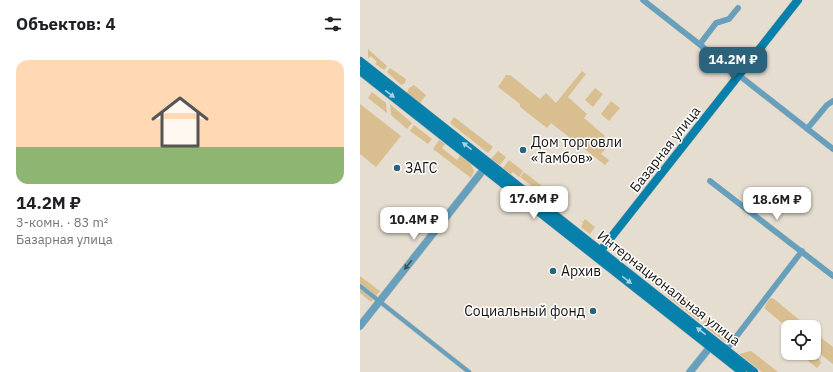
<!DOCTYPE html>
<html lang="ru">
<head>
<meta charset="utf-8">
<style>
  body { margin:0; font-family:"IBM Plex Sans",sans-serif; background:#f2f2f2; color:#202124; height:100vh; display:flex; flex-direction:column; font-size:15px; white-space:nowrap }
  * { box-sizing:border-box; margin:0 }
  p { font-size:13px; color:#757577 }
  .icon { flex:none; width:22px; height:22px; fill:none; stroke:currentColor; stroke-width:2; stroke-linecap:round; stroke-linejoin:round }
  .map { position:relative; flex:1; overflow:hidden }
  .panel { display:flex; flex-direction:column; background:#fff; width:360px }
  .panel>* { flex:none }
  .tools { position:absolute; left:421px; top:320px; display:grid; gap:8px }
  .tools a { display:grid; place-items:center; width:40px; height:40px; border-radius:8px; background:#fff; box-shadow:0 1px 3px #0004; font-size:20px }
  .price { position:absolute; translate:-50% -34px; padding:0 9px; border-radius:8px; background:#fff; color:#222; font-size:13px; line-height:26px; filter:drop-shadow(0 1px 2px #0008) }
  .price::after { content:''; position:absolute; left:50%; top:24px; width:12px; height:9px; margin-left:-6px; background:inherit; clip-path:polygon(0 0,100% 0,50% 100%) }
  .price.selected { background:#2b637d; color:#fff }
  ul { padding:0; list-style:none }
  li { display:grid; align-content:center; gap:8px; height:212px; padding:0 16px }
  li+li { border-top:1px solid #e0e0e0 }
  li span { display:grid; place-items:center; height:124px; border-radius:12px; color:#555 }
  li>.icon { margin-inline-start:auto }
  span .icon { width:72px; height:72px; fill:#fffc; stroke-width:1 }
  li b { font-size:17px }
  h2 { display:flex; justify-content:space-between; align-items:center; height:48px; padding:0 16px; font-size:17px }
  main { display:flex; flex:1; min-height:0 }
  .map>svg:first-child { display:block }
  .green { fill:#d9be90 }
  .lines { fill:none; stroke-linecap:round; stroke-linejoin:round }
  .pedestrian-casing { stroke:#c0b9ad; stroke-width:5 }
  .minor-casing { stroke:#c0b9ad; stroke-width:6 }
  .tertiary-casing { stroke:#c0b9ad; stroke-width:8 }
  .secondary-casing { stroke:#c0b9ad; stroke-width:9 }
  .pedestrian { stroke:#66a0bd; stroke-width:4 }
  .minor { stroke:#66a0bd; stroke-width:5.5 }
  .tertiary { stroke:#66a0bd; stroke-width:7 }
  .secondary { stroke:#0780ab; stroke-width:8 }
  .oneway { fill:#a8d3e2 }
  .oneway2 { fill:#3b535e }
  .poi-dot { fill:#2b637d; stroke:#fff; stroke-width:1.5 }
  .labels { text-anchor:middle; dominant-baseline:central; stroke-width:3; stroke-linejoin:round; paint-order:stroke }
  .poi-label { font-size:14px; fill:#171410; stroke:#fff; text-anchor:start }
  .street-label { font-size:14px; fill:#171410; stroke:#fff }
</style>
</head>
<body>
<main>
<section class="panel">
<h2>Объектов: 4<svg class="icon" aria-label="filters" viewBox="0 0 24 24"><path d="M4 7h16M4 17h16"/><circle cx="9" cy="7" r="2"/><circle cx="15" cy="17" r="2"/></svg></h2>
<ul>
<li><span style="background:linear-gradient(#ffd9b3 70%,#8fb573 0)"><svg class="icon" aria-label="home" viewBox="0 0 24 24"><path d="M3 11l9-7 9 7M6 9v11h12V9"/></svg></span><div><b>14.2M ₽</b><p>3-комн. · 83 m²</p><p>Базарная улица</p></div></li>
</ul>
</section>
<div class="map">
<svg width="473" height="372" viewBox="0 0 473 372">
  <rect width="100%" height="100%" fill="#e5ddd0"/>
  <!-- green -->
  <path class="green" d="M8 49 27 66 24 70 15 64 17 62 11 56 8 58Z
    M30 68 46 79 45 83 41 85 27 72Z
    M222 71 226 74 208 97 227 114 224 118 245 136 242 141 248 146 241 154 249 160 245 165 191 123 187 128 160 107V104L138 87 146 75H150L180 99 186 93 196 103Z
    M54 85 66 95 60 103 47 93 49 88Z
    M235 88 243 94 233 107 225 100Z
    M12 92 26 103 27 113 8 98Z
    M251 101 260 108 249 121 241 114Z
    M0 104 41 136 16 167 0 154Z
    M30 104 52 123 47 129 31 115Z
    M94 117 133 147 128 153 90 123Z
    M54 125 72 139 68 144 50 131Z
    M79 140 85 144 82 148 97 160 100 155 110 163 114 171 111 178 73 149Z
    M138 151 146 157 140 165 131 159Z
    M149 160 163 171 159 177 153 172 151 174 143 168Z
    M164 172 186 189 182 194 160 177Z
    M187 190 199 199 195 205 183 195Z
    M219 219 223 222 225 219 235 227 230 234 221 227 223 223Z
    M0 276 20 291 11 302 0 293Z
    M318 292 344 313 339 321 306 295Z
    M410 298 414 299 448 327 428 328 404 308Z
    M348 317 373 336 368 344 342 324Z
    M454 332 473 347V364L454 349Z
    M391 351 418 372H402L379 354Z
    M443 353C450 353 459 355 461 363L457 368 441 355Z"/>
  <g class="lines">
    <defs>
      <path id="pedestrian" d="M0 286 109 372"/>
      <path id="minor" d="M283 0 473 149
        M340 44 356 23 369 19 378 8
        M447 129 467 105 473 101
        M350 181 473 276
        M366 350 442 251"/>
      <path id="tertiary" d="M0 326 124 169
        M330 372 350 347"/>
      <path id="secondary" d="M0 61 394 372
        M0 71 382 372
        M238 254 438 0"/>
    </defs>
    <!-- pedestrian casing -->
    <use href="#pedestrian" class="pedestrian-casing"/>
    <!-- minor casing -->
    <use href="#minor" class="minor-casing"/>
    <!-- tertiary casing -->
    <use href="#tertiary" class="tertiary-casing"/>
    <!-- secondary casing -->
    <use href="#secondary" class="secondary-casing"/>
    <!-- pedestrian -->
    <use href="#pedestrian" class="pedestrian"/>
    <!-- minor -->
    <use href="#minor" class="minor"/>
    <!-- tertiary -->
    <use href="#tertiary" class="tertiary"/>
    <!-- secondary -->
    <use href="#secondary" class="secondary"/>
  </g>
  <!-- one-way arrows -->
  <defs><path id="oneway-solid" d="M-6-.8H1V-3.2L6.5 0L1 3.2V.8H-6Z"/></defs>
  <g class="oneway">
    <use href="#oneway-solid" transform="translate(30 94) rotate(38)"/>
    <use href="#oneway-solid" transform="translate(107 146) rotate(-142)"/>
    <use href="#oneway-solid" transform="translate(267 280) rotate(38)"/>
    <use href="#oneway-solid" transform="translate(341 331) rotate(-142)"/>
  </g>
  <use class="oneway2" href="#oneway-solid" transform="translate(48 265) rotate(128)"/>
  <!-- markers -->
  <g class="poi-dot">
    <circle cx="163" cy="150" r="4"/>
    <circle cx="37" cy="168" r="4"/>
    <circle cx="193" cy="271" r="4"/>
    <circle cx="233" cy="311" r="4"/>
  </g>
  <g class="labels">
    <!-- poi labels -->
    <g class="poi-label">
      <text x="171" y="142">Дом торговли<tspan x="171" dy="16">«Тамбов»</tspan></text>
      <text x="45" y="168">ЗАГС</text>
      <text x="201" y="271">Архив</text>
      <text x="225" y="311" text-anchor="end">Социальный фонд</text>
    </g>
    <!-- street labels -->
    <g class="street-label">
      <text transform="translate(305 149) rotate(-52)">Базарная улица</text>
      <text transform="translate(309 288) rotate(38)">Интернациональная улица</text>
    </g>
  </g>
</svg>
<div class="tools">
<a><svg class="icon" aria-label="locate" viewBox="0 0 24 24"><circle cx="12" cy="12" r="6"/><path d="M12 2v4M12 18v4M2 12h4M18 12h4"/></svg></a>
</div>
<b class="price selected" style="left:373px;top:81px">14.2M ₽</b>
<b class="price" style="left:174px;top:220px">17.6M ₽</b>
<b class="price" style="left:417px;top:221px">18.6M ₽</b>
<b class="price" style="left:54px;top:241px">10.4M ₽</b>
</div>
</main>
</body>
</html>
